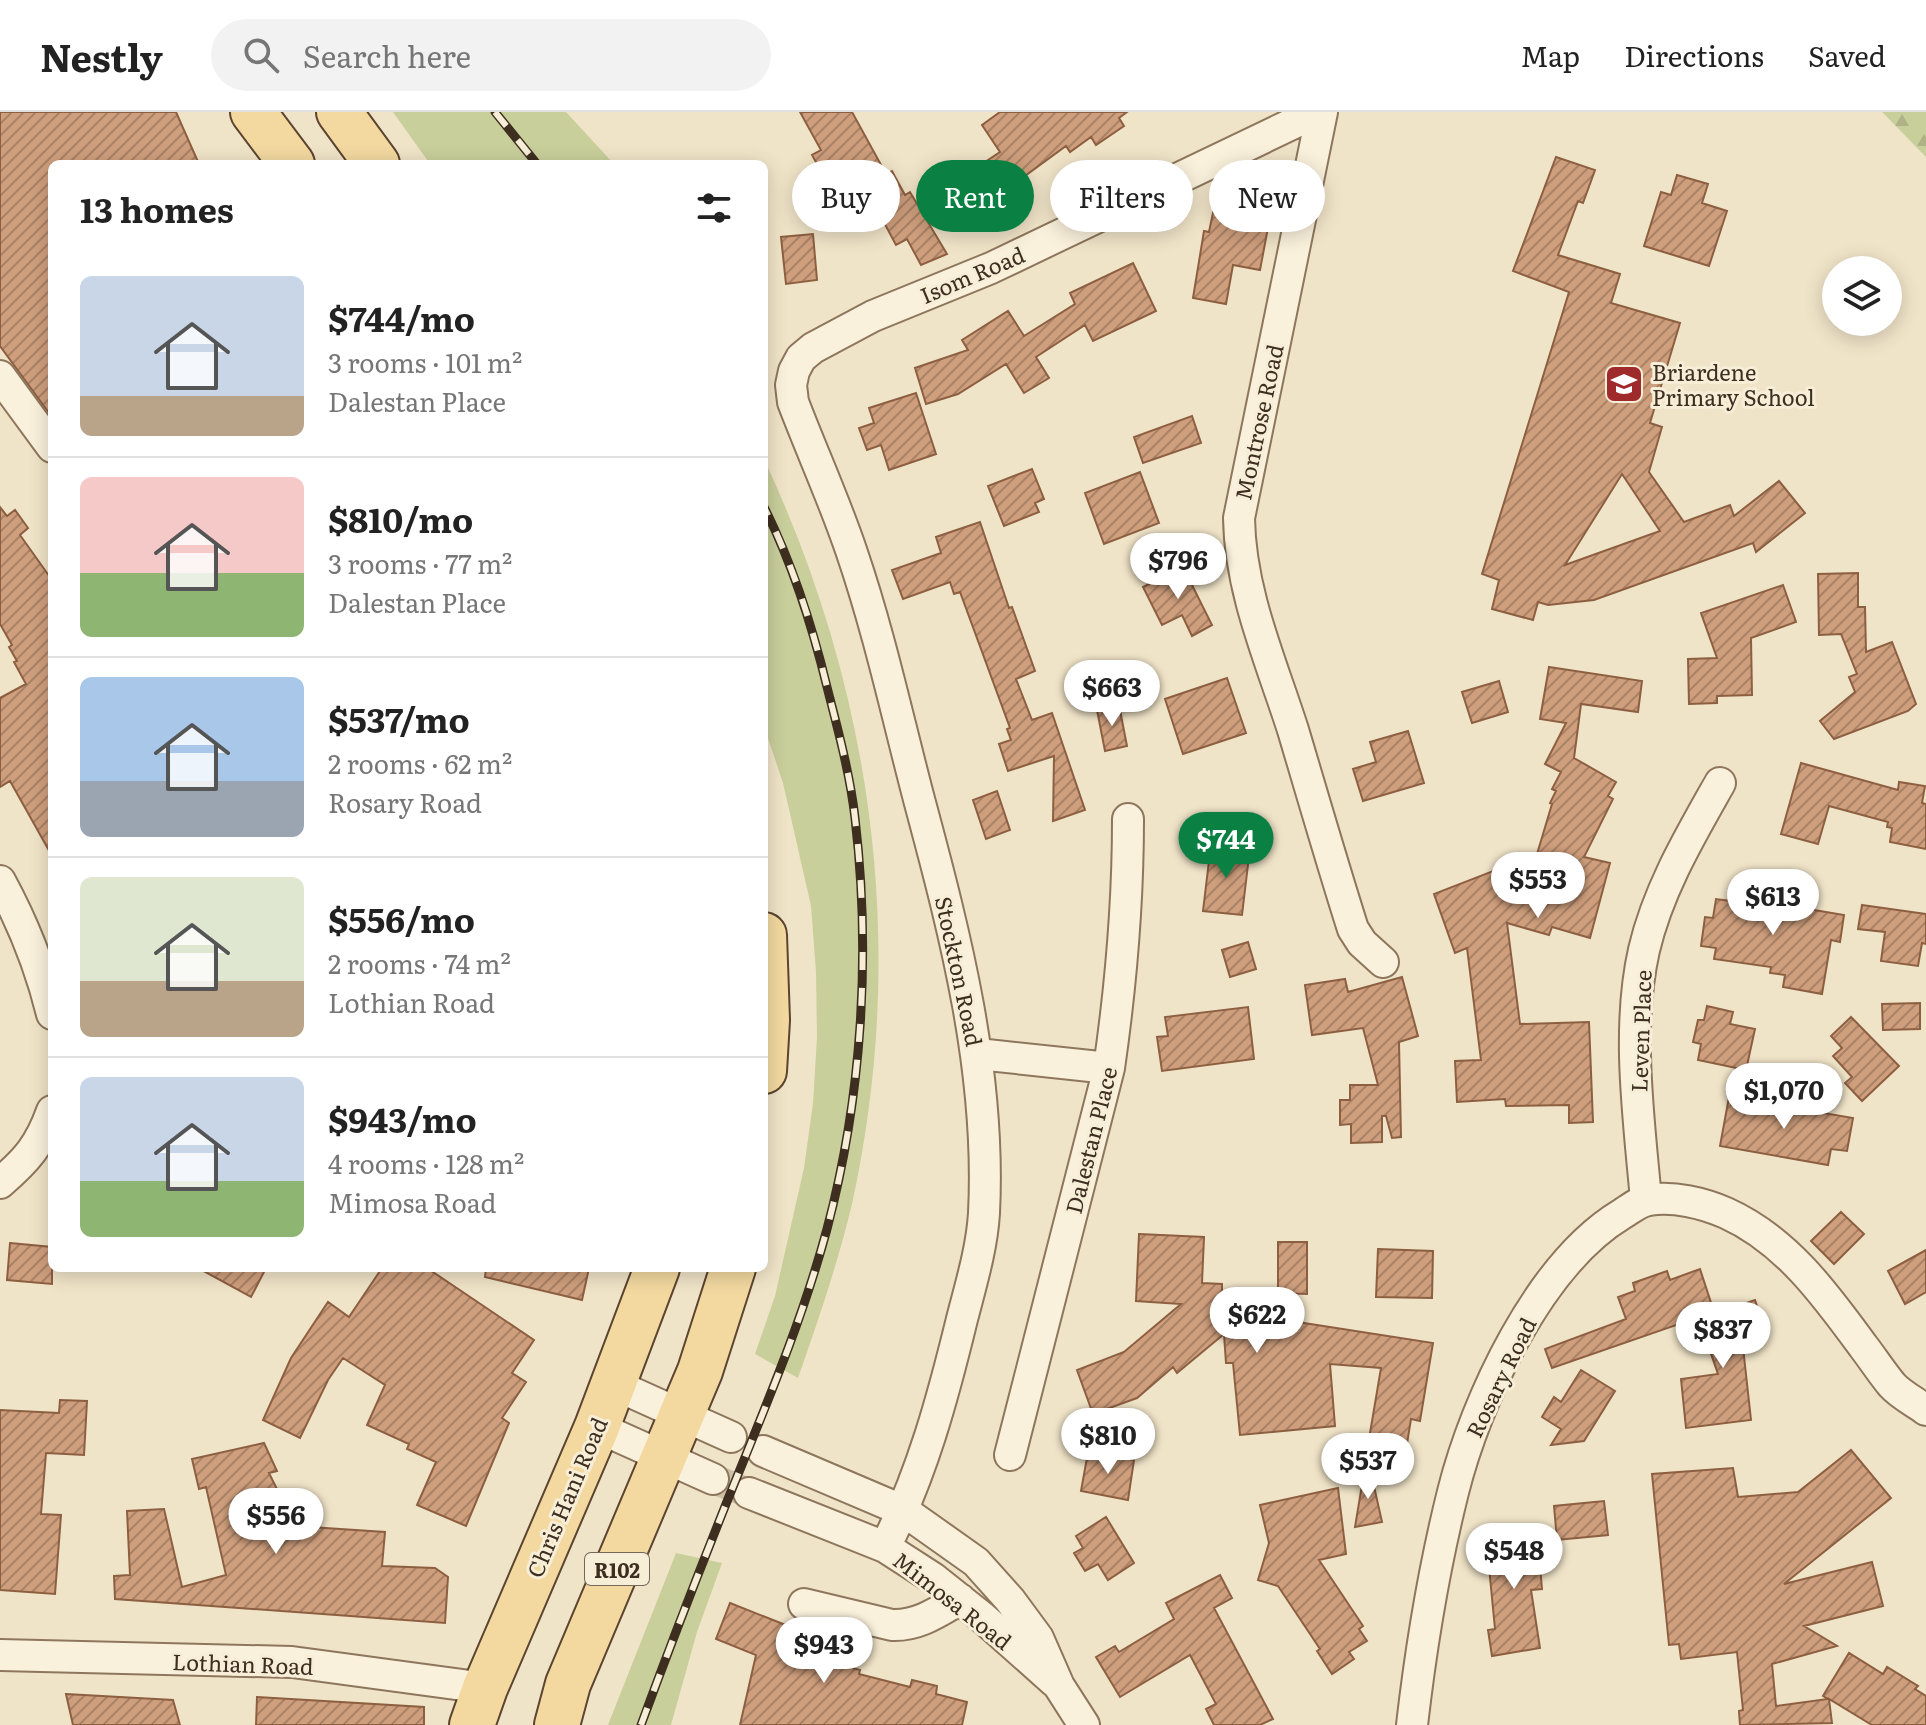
<!DOCTYPE html>
<html lang="en">
<head>
<meta charset="utf-8">
<style>
  body { margin:0; font-family:Literata,serif; background:#f2f2f2; color:#222; height:100vh; display:flex; flex-direction:column; font-size:30px; white-space:nowrap }
  * { box-sizing:border-box; margin:0 }
  p { font-size:26px; color:#767676 }
  .icon { flex:none; width:44px; height:44px; fill:none; stroke:currentColor; stroke-width:2; stroke-linecap:round; stroke-linejoin:round }
  .map { position:relative; flex:1; overflow:hidden }
  .details { position:absolute; left:48px; top:48px; width:720px; height:1112px; display:flex; flex-direction:column; background:#fff; border-radius:12px; box-shadow:0 4px 20px #0003 }
  .details>* { flex:none }
  .hud { position:absolute; left:792px; top:48px; width:760px; height:72px; display:flex; gap:16px }
  .tools { position:absolute; left:1822px; top:144px; display:grid; gap:16px }
  .tools a { display:grid; place-items:center; width:80px; height:80px; border-radius:50%; background:#fff; box-shadow:0 4px 20px #0003; font-size:40px }
  .price { position:absolute; translate:-50% -68px; padding:0 18px; border-radius:28px; background:#fff; color:#222; font-size:26px; line-height:52px; filter:drop-shadow(0 2px 4px #0008) }
  .price::after { content:''; position:absolute; left:50%; top:48px; width:24px; height:18px; margin-left:-12px; background:inherit; clip-path:polygon(0 0,100% 0,50% 100%) }
  .price.active { background:#0b8043; color:#fff }
  ul { padding:0; list-style:none }
  li { display:flex; align-items:center; gap:24px; height:200px; padding:0 32px }
  li+li { border-top:2px solid #e0e0e0 }
  li span { display:grid; place-items:center; flex:none; width:224px; height:160px; border-radius:12px; color:#555 }
  li>.icon { margin-inline-start:auto }
  span .icon { width:96px; height:96px; fill:#fffc; stroke-width:1 }
  li b { font-size:34px }
  h2 { display:flex; justify-content:space-between; align-items:center; height:96px; padding:0 32px; font-size:34px }
  .pill { padding:0 28px; border-radius:36px; background:#fff; box-shadow:0 4px 20px #0003; font-size:28px; line-height:72px }
  .pill.active { background:#0b8043; color:#fff }
  header { display:flex; align-items:center; gap:48px; box-sizing:border-box; height:112px; padding:0 40px; background:#fff; border-bottom:2px solid #e0e0e0 }
  header strong { font-size:38px }
  nav { display:flex; gap:44px; margin-inline-start:auto; font-size:28px }
  .search { width:560px; height:72px; background:#f2f2f2; display:flex; align-items:center; gap:20px; box-sizing:border-box; padding:0 28px; border-radius:44px; color:#767676; font-size:30px }
  .map>svg:first-child { display:block }
  .grass { fill:#c9cf9b }
  .forest { fill:url(#forest-firs) }
  .building { fill:url(#building-hatch); stroke:#8d5f41; stroke-width:2; fill-rule:evenodd }
  .lines { fill:none; stroke-linecap:round; stroke-linejoin:round }
  .minor-tunnel { stroke:#ccc0a6; stroke-width:30; stroke-dasharray:30 15; stroke-linecap:butt }
  .minor-casing { stroke:#8d765c; stroke-width:34 }
  .primary-casing { stroke:#5b4430; stroke-width:48 }
  .minor { stroke:#faf1dc; stroke-width:30 }
  .primary { stroke:#f3d9a0; stroke-width:44 }
  .rail-casing { stroke:#3d2e20; stroke-width:9 }
  .rail { stroke:#f7eed8; stroke-width:6; stroke-dasharray:18; stroke-linecap:butt }
  .labels { text-anchor:middle; dominant-baseline:central; stroke-width:6; stroke-linejoin:round; paint-order:stroke }
  .shield { fill:#f7eed8; stroke:#756857; stroke-width:2 }
  .shield-label { font-size:20px; font-weight:bold; fill:#3d2e20 }
  .street-label { font-size:22px; fill:#3d2e20; stroke:#f7eed8 }
  .poi-label { font-size:22px; fill:#3d2e20; stroke:#f7eed8; text-anchor:start }
</style>
</head>
<body>
<header>
<strong>Nestly</strong>
<div class="search"><svg class="icon" aria-label="search" viewBox="0 0 24 24"><circle cx="10" cy="10" r="6"/><path d="M15 15l6 6"/></svg>Search here</div>
<nav><a>Map</a><a>Directions</a><a>Saved</a></nav>
</header>
<div class="map">
<svg width="1926" height="1613" viewBox="0 0 1926 1613">
  <defs>
    <pattern id="forest-firs" width="22" height="20" patternUnits="userSpaceOnUse" patternTransform="scale(2)"><rect width="22" height="20" fill="#c9cf9b"/><path d="M5 1l3.5 6h-7zM16 11l3.5 6h-7z" fill="#aeb285"/></pattern>
    <pattern id="building-hatch" width="6" height="6" patternUnits="userSpaceOnUse" patternTransform="scale(2)"><rect width="6" height="6" fill="#cf9f7d"/><path d="M-1 1l2-2M0 6l6-6M5 7l2-2" fill="none" stroke="#a98266"/></pattern>
  </defs>
  <rect width="100%" height="100%" fill="#f0e4c8"/>
  <!-- grass -->
  <path class="grass" d="M393 0H566L614 52H430Z
    M764 347C874 582 908 837 852 1092 838 1151 818 1209 798 1266L755 1242 775 1184 804 1056 813 991 817 925 816 860 811 794 783 671 764 614Z
    M676 1441 722 1451 697 1520 671 1613H608Z"/>
  <!-- forest -->
  <path class="forest" d="M1882 0H1926V45Z"/>
  <!-- building -->
  <path class="building" d="M0 0H176L199 52H52V305L0 234Z
    M800 0H852L886 62 892 59 905 83 910 80 947 142 921 153 907 127 896 133 880 103 860 114H851L812 43 821 38Z
    M1000 0H1127L1119 6 1124 14 1096 33 1091 25 1070 40 1066 34 996 85 976 56 1000 40 982 13Z
    M1556 45 1595 58 1583 91 1578 89 1558 143 1620 162 1611 191 1680 211 1650 311 1662 315 1649 360 1684 410 1730 393 1734 404 1779 369 1805 401 1756 440 1753 431 1594 488 1548 493 1538 490 1533 508 1492 497 1499 468 1482 462 1569 180 1513 159ZM1622 362 1660 419 1565 453Z
    M1677 63 1708 72 1702 91 1727 99 1709 154 1644 134 1661 80 1671 83Z
    M1258 80 1281 84 1277 106 1254 102Z
    M1214 96 1270 105 1260 158 1233 153 1226 192 1193 186 1204 119 1209 120Z
    M813 122 817 168 786 172 781 125Z
    M1133 151 1156 199 1093 229 1085 213 1036 245 1049 266 1024 281 1006 252 958 282 926 292 915 256 968 238 962 228 1008 199 1024 224 1075 192 1070 181Z
    M916 281 936 342 889 358 881 333 867 338 859 316 874 311 869 296Z
    M1192 304 1201 331 1143 351 1134 325Z
    M1032 357 1044 387 1035 391 1039 400 1004 414 988 374Z
    M1140 360 1159 411 1104 432 1085 381Z
    M0 395 7 404 15 398 28 416 20 423 52 468V744L10 669 0 675V586L26 572 14 550 17 549 9 535 12 533 0 512Z
    M980 410 1009 496 1012 495 1035 559 1016 567 1032 608 1052 601 1085 698 1053 709 1054 644 1008 659 999 632 1011 628 1007 617 1010 616 960 480 954 482 950 470 903 487 892 458 941 441 936 425Z
    M1183 455 1212 513 1192 524 1182 503 1162 513 1143 475Z
    M1858 461V495H1865L1866 540 1892 530 1916 592 1908 599 1834 627 1820 609 1855 580 1849 565 1857 562 1841 522 1819 523 1818 462Z
    M1783 473 1796 510 1751 526 1752 583 1717 584V591L1689 592 1688 547 1717 546 1701 501Z
    M1549 555 1642 569 1638 600 1581 592 1574 646 1616 670 1608 684 1613 687 1584 745 1610 751 1590 826 1552 815 1549 823 1507 811 1520 912 1589 910 1593 1010 1569 1011V993L1506 994 1505 987 1457 990 1455 949 1481 948 1467 836 1455 841 1434 782 1537 742 1552 692 1550 691 1556 679 1552 677 1561 660 1545 652 1566 611 1540 607Z
    M1227 566 1246 621 1183 642 1165 587Z
    M1499 569 1508 600 1472 611 1462 580Z
    M1119 593 1127 634 1105 639 1097 598Z
    M1408 619 1424 671 1363 689 1353 657 1376 650 1370 630Z
    M1801 651 1898 678 1899 670 1925 674 1922 691 1926 692V737L1890 730 1892 716 1887 715 1888 710 1829 694 1818 732 1781 722Z
    M997 679 1010 718 986 727 973 688Z
    M1211 732 1250 736 1242 803 1203 799Z
    M1734 770 1763 775 1761 789 1844 803 1840 830 1831 828 1822 882 1783 875 1785 863 1770 861 1771 855 1714 847 1716 836 1701 834 1705 805 1713 806 1716 787 1731 789Z
    M1862 793 1926 802V832L1922 831 1918 854 1881 849 1885 820 1858 817Z
    M1248 830 1256 857 1230 865 1222 838Z
    M1402 865 1418 924 1399 930 1401 1025 1392 1026 1386 1004H1382V1030L1351 1031V1012L1340 1013V988H1350V973H1378L1363 916 1312 923 1305 873 1345 867 1348 880Z
    M1920 891V917L1883 918 1882 892Z
    M1707 894 1733 900 1730 912 1755 917 1746 958 1698 948 1701 932 1693 930 1698 908H1704Z
    M1248 895 1254 947 1162 959 1157 925 1168 924 1165 905Z
    M1851 905 1899 954 1862 989 1845 971 1852 965 1833 944 1842 936 1831 924Z
    M1729 985 1853 1006 1847 1039 1831 1037 1828 1053 1720 1034Z
    M1841 1100 1864 1122 1834 1152 1811 1129Z
    M1139 1122 1204 1125 1202 1171 1222 1172V1183H1227L1224 1219 1278 1213V1207L1433 1231 1420 1309 1411 1307 1406 1338 1368 1333 1381 1256 1330 1252 1335 1314 1240 1323 1233 1251H1226L1224 1222 1177 1261 1173 1255 1137 1286 1093 1302 1077 1258 1124 1240 1181 1192 1136 1189Z
    M1278 1130H1307V1182L1278 1181Z
    M10 1131 52 1135V1172L7 1168Z
    M1378 1137 1433 1139 1432 1186 1376 1185Z
    M1926 1138V1180L1905 1192 1888 1159Z
    M198 1156H266L251 1185Z
    M382 1156H427L534 1228 512 1261 526 1270 502 1306 509 1311 466 1414 417 1393 436 1350 407 1337 409 1332 367 1313 385 1273 343 1246 328 1268 300 1326 263 1308 291 1246 328 1190 349 1205Z
    M486 1156H589L582 1188 485 1165Z
    M1700 1157 1714 1200 1552 1256 1545 1237 1626 1207 1618 1185 1635 1179 1633 1171 1667 1159 1670 1168Z
    M1755 1188 1765 1218 1742 1226 1751 1308 1686 1316 1681 1267 1718 1262 1699 1207Z
    M1581 1258 1615 1279 1584 1329 1551 1333 1561 1317 1542 1305 1554 1285 1561 1290Z
    M60 1288 87 1289 84 1343 46 1341 41 1402 61 1403 55 1482 0 1478V1298L59 1301Z
    M264 1331 277 1359 269 1361 295 1414 385 1420 382 1454 435 1456 448 1465 445 1511 115 1487 114 1464 130 1463 127 1399 164 1397 182 1475 226 1463 206 1375 199 1377 192 1347Z
    M1851 1338 1891 1386 1784 1472 1872 1450 1883 1494 1804 1514 1837 1534 1772 1552 1776 1594 1828 1587 1823 1584 1849 1541 1883 1562 1887 1555 1918 1574 1915 1577 1926 1584V1613H1872L1829 1587 1832 1611 1740 1613 1739 1599 1743 1598 1737 1540 1681 1547 1679 1532 1669 1533 1652 1362 1733 1356 1738 1385 1798 1380Z
    M1088 1340 1134 1348 1128 1388 1081 1379Z
    M1367 1343 1382 1410 1355 1415Z
    M1338 1376 1346 1442 1319 1448 1363 1514 1359 1517 1367 1529 1349 1540 1354 1547 1332 1562 1317 1539 1320 1537 1278 1474 1258 1468 1269 1431 1260 1393Z
    M1604 1389 1608 1423 1557 1428 1554 1394Z
    M1106 1405 1134 1451 1108 1468 1098 1452 1085 1459 1074 1441 1083 1436 1076 1424Z
    M1537 1419 1542 1477 1531 1478 1540 1536 1492 1544 1488 1518 1495 1517 1486 1424Z
    M1220 1463 1232 1486 1214 1496 1273 1607 1260 1613H1214L1206 1597 1216 1592 1190 1543 1120 1585 1096 1545 1115 1534 1119 1540 1174 1507 1166 1491Z
    M730 1491 793 1516 789 1540 860 1558 859 1562 910 1575 912 1568 937 1574 936 1582 967 1590 962 1613H740L756 1543 716 1527Z
    M66 1582 173 1588 180 1613H73Z
    M257 1585 424 1595V1613H256Z"/>
  <g class="lines">
    <!-- minor-tunnel -->
    <path class="minor-tunnel" d="M713 1367 749 1381"/>
    <defs>
      <path id="minor" d="M1322 0 1239 406C1240 480 1271 549 1293 618 1313 685 1332 751 1353 817L1362 831 1383 850
        M0 264 52 335
        M0 769C24 813 40 853 52 902
        M978 942 1109 956
        M0 1071C27 1048 40 1033 52 999
        M1646 1088C1639 1008 1626 917 1644 838 1658 778 1690 724 1720 671
        M613 1272 731 1325
        M597 1315 713 1367
        M763 1339 904 1399 976 1450 1010 1488 1038 1526 1059 1574 1084 1613
        M1010 1343 1109 956C1121 873 1128 791 1128 707
        M749 1381 885 1435 933 1466 982 1505 1055 1570
        M885 1435C922 1363 943 1285 962 1207 971 1172 982 1136 984 1101 991 961 956 825 920 691 898 608 880 523 852 441 835 390 812 340 793 290L791 273 794 259 801 246 813 236 873 204 991 156 1317 0
        M804 1492 892 1513C918 1514 938 1500 960 1487
        M0 1543 292 1550 485 1576
        M1412 1613C1421 1535 1434 1456 1453 1380 1476 1288 1539 1152 1622 1102 1630 1097 1640 1089 1649 1088 1674 1084 1703 1091 1726 1101 1786 1128 1825 1182 1863 1234 1873 1247 1882 1261 1892 1273 1901 1283 1915 1290 1926 1298"/>
      <path id="primary" d="M253 0 292 52
        M339 0 377 52
        M764 823 767 908 764 959
        M472 1613 485 1576 597 1315 657 1156
        M557 1613 568 1572 700 1259 733 1156"/>
    </defs>
    <!-- minor casing -->
    <use href="#minor" class="minor-casing"/>
    <!-- primary casing -->
    <use href="#primary" class="primary-casing"/>
    <!-- minor -->
    <use href="#minor" class="minor"/>
    <!-- primary -->
    <use href="#primary" class="primary"/>
    <defs>
      <path id="rail" d="M495 0 537 52
        M641 1613C669 1537 698 1462 728 1387 764 1298 802 1210 827 1117 862 985 871 842 855 706 850 662 838 618 827 575 812 513 793 453 764 395"/>
    </defs>
    <!-- rail casing -->
    <use href="#rail" class="rail-casing"/>
    <!-- rail -->
    <use href="#rail" class="rail"/>
  </g>
  <!-- icons -->
  <defs>
    <symbol id="school-square" viewBox="-11 -11 22 22"><rect x="-9" y="-9" width="18" height="18" rx="4" fill="#9e2a2b" stroke="#f7eed8"/><path d="M0-5L7-2L0 1L-7-2ZM-4 1L0 2.5L4 1V4Q0 6-4 4Z" fill="#fff"/></symbol>
  </defs>
  <g fill-rule="evenodd">
    <use href="#school-square" x="1602" y="250" width="44" height="44"/>
  </g>
  <g class="labels">
    <!-- shield labels -->
    <rect class="shield" x="585" y="1441" width="64" height="32" rx="6"/>
    <g class="shield-label">
      <text x="617" y="1457">R102</text>
    </g>
    <!-- street labels -->
    <g class="street-label">
      <text transform="translate(972 162) rotate(-23)">Isom Road</text>
      <text transform="translate(1258 310) rotate(-78)">Montrose Road</text>
      <text transform="translate(960 859) rotate(78)">Stockton Road</text>
      <text transform="translate(1640 919) rotate(-88)">Leven Place</text>
      <text transform="translate(1090 1028) rotate(-76)">Dalestan Place</text>
      <text transform="translate(1500 1265) rotate(-64)">Rosary Road</text>
      <text transform="translate(566 1385) rotate(-67)">Chris Hani Road</text>
      <text transform="translate(953 1488) rotate(38)">Mimosa Road</text>
      <text transform="translate(243 1551) rotate(2)">Lothian Road</text>
    </g>
    <!-- poi labels -->
    <g class="poi-label">
      <text x="1652" y="259">Briardene<tspan x="1652" dy="25">Primary School</tspan></text>
    </g>
  </g>
</svg>
<div class="tools">
<a><svg class="icon" aria-label="layers" viewBox="0 0 24 24"><path d="M12 4l9 5-9 5-9-5zM3 14l9 5 9-5"/></svg></a>
</div>
<b class="price" style="left:1178px;top:489px">$796</b>
<b class="price" style="left:1112px;top:616px">$663</b>
<b class="price active" style="left:1226px;top:768px">$744</b>
<b class="price" style="left:1538px;top:808px">$553</b>
<b class="price" style="left:1773px;top:825px">$613</b>
<b class="price" style="left:1784px;top:1019px">$1,070</b>
<b class="price" style="left:1257px;top:1243px">$622</b>
<b class="price" style="left:1723px;top:1258px">$837</b>
<b class="price" style="left:1108px;top:1364px">$810</b>
<b class="price" style="left:1368px;top:1389px">$537</b>
<b class="price" style="left:276px;top:1444px">$556</b>
<b class="price" style="left:1514px;top:1479px">$548</b>
<b class="price" style="left:824px;top:1573px">$943</b>
<div class="hud">
<a class="pill">Buy</a>
<a class="pill active">Rent</a>
<a class="pill">Filters</a>
<a class="pill">New</a>
</div>
<section class="details">
<h2>13 homes<svg class="icon" aria-label="filters" viewBox="0 0 24 24"><path d="M4 7h16M4 17h16"/><circle cx="9" cy="7" r="2"/><circle cx="15" cy="17" r="2"/></svg></h2>
<ul>
<li><span style="background:linear-gradient(#c9d6e8 75%,#b9a48a 0)"><svg class="icon" aria-label="home" viewBox="0 0 24 24"><path d="M3 11l9-7 9 7M6 9v11h12V9"/></svg></span><div><b>$744/mo</b><p>3 rooms · 101 m²</p><p>Dalestan Place</p></div></li>
<li><span style="background:linear-gradient(#f6c9c9 60%,#8fb573 0)"><svg class="icon" aria-label="home" viewBox="0 0 24 24"><path d="M3 11l9-7 9 7M6 9v11h12V9"/></svg></span><div><b>$810/mo</b><p>3 rooms · 77 m²</p><p>Dalestan Place</p></div></li>
<li><span style="background:linear-gradient(#a9c7e8 65%,#9aa5b1 0)"><svg class="icon" aria-label="home" viewBox="0 0 24 24"><path d="M3 11l9-7 9 7M6 9v11h12V9"/></svg></span><div><b>$537/mo</b><p>2 rooms · 62 m²</p><p>Rosary Road</p></div></li>
<li><span style="background:linear-gradient(#dfe7d0 65%,#b9a48a 0)"><svg class="icon" aria-label="home" viewBox="0 0 24 24"><path d="M3 11l9-7 9 7M6 9v11h12V9"/></svg></span><div><b>$556/mo</b><p>2 rooms · 74 m²</p><p>Lothian Road</p></div></li>
<li><span style="background:linear-gradient(#c9d6e8 65%,#8fb573 0)"><svg class="icon" aria-label="home" viewBox="0 0 24 24"><path d="M3 11l9-7 9 7M6 9v11h12V9"/></svg></span><div><b>$943/mo</b><p>4 rooms · 128 m²</p><p>Mimosa Road</p></div></li>
</ul>
</section>
</div>
</body>
</html>
